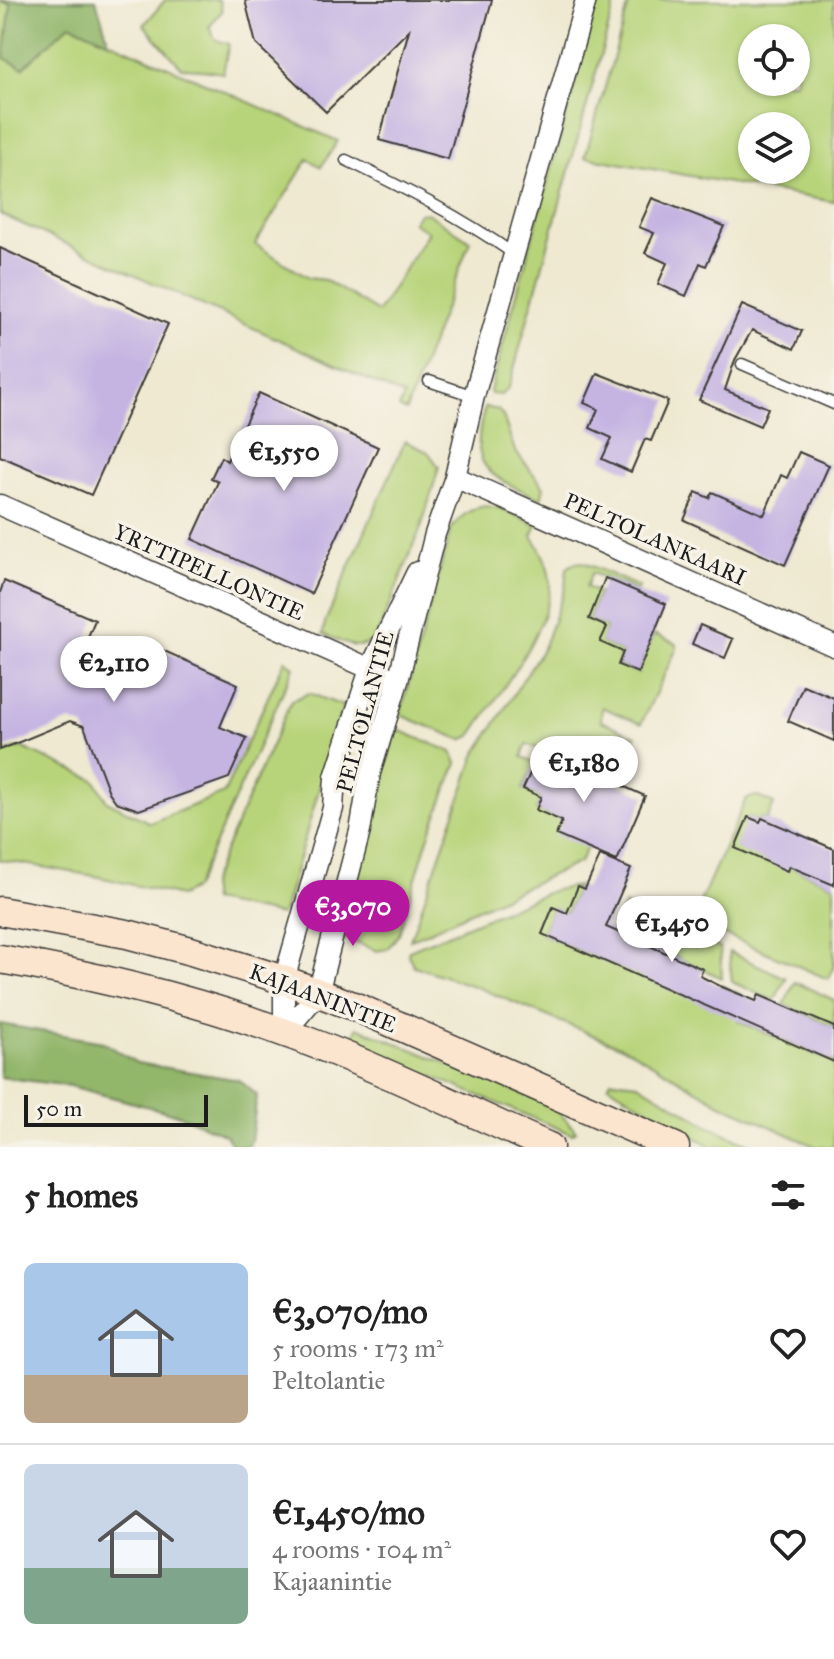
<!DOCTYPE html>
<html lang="en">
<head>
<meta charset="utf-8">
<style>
  body { margin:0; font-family:"IM FELL Great Primer",serif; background:#f2f2f2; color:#222; height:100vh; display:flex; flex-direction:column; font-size:30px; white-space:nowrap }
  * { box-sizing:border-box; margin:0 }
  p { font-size:26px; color:#767676 }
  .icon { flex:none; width:44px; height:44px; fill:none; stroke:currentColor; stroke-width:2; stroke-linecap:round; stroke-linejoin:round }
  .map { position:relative; height:1147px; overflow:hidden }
  .panel { display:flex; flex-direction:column; background:#fff; flex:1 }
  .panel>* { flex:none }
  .buttons { position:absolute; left:738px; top:24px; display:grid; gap:16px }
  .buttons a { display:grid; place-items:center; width:72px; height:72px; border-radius:50%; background:#fff; box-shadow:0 2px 6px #0004; font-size:40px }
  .scale { position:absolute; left:24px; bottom:20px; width:184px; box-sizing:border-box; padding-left:8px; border:4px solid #1c1c1c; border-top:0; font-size:22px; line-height:28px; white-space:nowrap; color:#1c1c1c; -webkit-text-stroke:6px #f7f3e8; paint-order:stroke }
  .price { position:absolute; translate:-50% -68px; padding:0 18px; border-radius:28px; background:#fff; color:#222; font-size:26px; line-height:52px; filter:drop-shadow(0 2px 4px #0008) }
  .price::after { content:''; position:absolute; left:50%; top:48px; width:24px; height:18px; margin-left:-12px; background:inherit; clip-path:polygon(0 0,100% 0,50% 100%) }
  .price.selected { background:#b5179e; color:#fff }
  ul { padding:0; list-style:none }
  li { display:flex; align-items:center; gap:24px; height:200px; padding:0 24px }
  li+li { border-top:2px solid #e0e0e0 }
  li span { display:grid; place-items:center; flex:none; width:224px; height:160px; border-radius:12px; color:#555 }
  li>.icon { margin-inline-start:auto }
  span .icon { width:96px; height:96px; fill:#fffc; stroke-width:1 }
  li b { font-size:34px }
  h2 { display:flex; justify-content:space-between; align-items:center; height:96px; padding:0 24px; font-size:34px }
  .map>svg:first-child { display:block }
  .green { fill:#b8d47a; stroke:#6a784b; stroke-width:2; fill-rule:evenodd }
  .forest { fill:#92b66a; stroke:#576943; stroke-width:2 }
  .building { fill:#c5b4e2 }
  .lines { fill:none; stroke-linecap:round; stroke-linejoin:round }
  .lane-casing { stroke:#3c3b37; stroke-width:13 }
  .street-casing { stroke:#3c3b37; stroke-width:23 }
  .secondary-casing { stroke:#3c3b37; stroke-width:31 }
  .lane { stroke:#fff; stroke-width:10 }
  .street { stroke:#fff; stroke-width:20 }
  .secondary { stroke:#fce5cf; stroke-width:28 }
  .labels { text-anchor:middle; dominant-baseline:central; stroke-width:7; stroke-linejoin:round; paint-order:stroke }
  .street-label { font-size:22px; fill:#1c1c1c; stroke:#f7f3e8 }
</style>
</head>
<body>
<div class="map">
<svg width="834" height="1147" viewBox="0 0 834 1147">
  <rect width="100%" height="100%" fill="#f7f3e8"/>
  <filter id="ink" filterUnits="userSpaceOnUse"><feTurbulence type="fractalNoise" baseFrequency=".0125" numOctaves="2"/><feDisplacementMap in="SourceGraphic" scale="16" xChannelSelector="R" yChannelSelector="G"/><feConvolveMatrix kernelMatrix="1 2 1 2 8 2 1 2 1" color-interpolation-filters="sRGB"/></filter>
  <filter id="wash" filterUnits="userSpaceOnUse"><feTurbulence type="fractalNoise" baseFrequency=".006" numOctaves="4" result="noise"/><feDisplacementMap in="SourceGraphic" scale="32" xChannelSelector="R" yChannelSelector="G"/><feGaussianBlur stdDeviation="1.8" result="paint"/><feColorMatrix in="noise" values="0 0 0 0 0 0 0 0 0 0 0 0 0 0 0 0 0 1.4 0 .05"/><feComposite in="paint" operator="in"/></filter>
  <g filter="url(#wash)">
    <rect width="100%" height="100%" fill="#efe9d1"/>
    <!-- green -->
    <path class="green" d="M165 0H219L222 11 209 27 216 40 229 44 223 73 181 67 144 25Z
      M598 0H616L509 387 501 395 491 394 490 391Z
      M630 0H834V202L585 157ZM752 38H796V82H752ZM752 126H796V170H752Z
      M0 1 70 24 338 141 321 167 308 159 255 244 308 278 325 280 378 312 428 232 413 222 419 213H427L470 241 406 411 399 408 404 396 0 214Z
      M485 407 498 410 503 416 515 451 544 487 541 499C489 476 467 470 485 407Z
      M405 441 428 452 439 467 421 528 378 633C364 657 343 642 323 634L325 622Z
      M485 506 500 508 537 525 532 536C541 549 549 566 550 582 552 626 495 699 471 736L462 740 400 715 451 529C461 516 469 509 485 506Z
      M583 562 639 587 637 591 592 573 586 587 599 593 589 619 607 627 601 642 623 652 618 665 638 673 654 634 677 644V648L641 724 602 707 601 721 636 736 615 782 583 768 595 738H590L579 766 527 744 522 757 539 764 529 775 523 789 541 797 536 810 594 831 580 862 410 940 475 756 544 646 565 588 567 568 575 563Z
      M285 660 294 667 195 888 180 896 95 876 0 860V753L21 747 95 780 107 801 150 823 224 793Z
      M309 693 343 706 284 910 280 915 212 901 210 884 291 701Z
      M396 729 452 752 457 763 428 838 399 934 387 949 377 951 341 937Z
      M756 796 774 804 767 820 762 818 760 822 748 817 789 866 834 885V966L828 979 700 924 696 911 746 799Z
      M578 886 567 913 553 908 542 934 711 1006 721 985 748 998 738 1021 834 1062V1147H816L721 1104 629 1050 479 988 414 966 408 955 409 950 554 890Z
      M625 905 687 934 657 945 618 928 620 913Z
      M696 937 720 948 722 978 658 949Z
      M729 952 786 978 774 1001 732 982Z
      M795 982 834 1000V1027L784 1005Z
      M357 1027 545 1103 558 1111 576 1131 572 1134 351 1043Z
      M611 1080 638 1083 711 1127 755 1147H714L707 1144 608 1085Z"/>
    <!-- forest -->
    <path class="forest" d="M96 0 109 42 70 24 23 68 4 58 11 4 0 0Z
      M0 1024 103 1042 137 1063 239 1080 257 1095 251 1141 247 1147H234L226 1135 179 1115 70 1086 0 1077Z"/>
    <g id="blocks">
      <!-- building -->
      <path class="building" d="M245 0H492L448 159 379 140 409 30 326 112 256 44Z
        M652 198 724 226 706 266 700 263 686 296 658 284 667 263 645 253 654 233 639 227Z
        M0 248 168 324 91 495 0 456Z
        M742 305 802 331 794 349 752 330 735 360 725 390 768 408 760 426 699 400Z
        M597 373 668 401 651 441 645 439 631 472 602 459 612 438 590 428 598 409 584 403Z
        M259 393 378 447 311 594 192 539 218 482 211 478 221 457 227 461Z
        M799 452 829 465 785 565 684 520 696 492 709 498 712 492 764 515 781 475 787 478Z
        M605 578 666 604 638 673 618 665 623 652 600 642 607 627 589 619Z
        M4 581 95 620 78 661 124 681 140 640 238 684 220 727 247 738 229 778 139 810 116 802 109 792 84 726 70 721 0 750V593Z
        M700 625 733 639 725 658 692 644Z
        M803 685 834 698V741L788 721Z
        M541 749 645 796 617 861 556 835 562 821 536 810 541 797 523 789Z
        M748 817 760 822 762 818 834 849V885L789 866 787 871 735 848Z
        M600 856 631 869 606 927 703 969 700 976 720 986 756 1001 759 995 834 1027V1062L542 934 553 907 567 913 578 886 585 889Z"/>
    </g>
  </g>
  <g filter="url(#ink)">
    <use href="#blocks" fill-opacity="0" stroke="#3c3b37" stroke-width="2"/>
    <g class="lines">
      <defs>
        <path id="lane" d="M346 160C404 188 461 217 514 254
          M742 364 834 404
          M429 381 474 396"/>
        <path id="street" d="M455 477 834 646
          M0 505 398 681
          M284 1033 318 993 360 831 370 773 398 681 435 534 455 477 474 396 586 0
          M284 1033V980L333 808 335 777 370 669 417 572"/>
        <path id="secondary" d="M0 911 127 934 191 951 284 980 356 1007 675 1147
          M0 959C116 979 230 1009 338 1053 409 1082 479 1116 549 1147"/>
      </defs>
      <!-- lane casing -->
      <use href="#lane" class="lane-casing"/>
      <!-- street casing -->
      <use href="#street" class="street-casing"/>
      <!-- secondary casing -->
      <use href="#secondary" class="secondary-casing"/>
      <!-- lane -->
      <use href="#lane" class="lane"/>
      <!-- street -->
      <use href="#street" class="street"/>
      <!-- secondary -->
      <use href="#secondary" class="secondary"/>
    </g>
  </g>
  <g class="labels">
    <!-- street labels -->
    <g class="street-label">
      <text transform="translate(655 539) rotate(24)">PELTOLANKAARI</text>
      <text transform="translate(209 572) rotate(24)">YRTTIPELLONTIE</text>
      <text transform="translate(365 712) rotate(-75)">PELTOLANTIE</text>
      <text transform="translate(323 998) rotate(21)">KAJAANINTIE</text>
    </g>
  </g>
</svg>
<div class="buttons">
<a><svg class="icon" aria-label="locate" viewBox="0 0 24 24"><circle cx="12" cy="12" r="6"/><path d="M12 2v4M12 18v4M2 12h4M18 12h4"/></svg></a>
<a><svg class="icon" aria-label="layers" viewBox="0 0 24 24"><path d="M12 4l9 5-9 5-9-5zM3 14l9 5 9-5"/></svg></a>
</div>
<div class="scale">50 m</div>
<b class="price" style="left:284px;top:493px">€1,550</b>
<b class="price" style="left:114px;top:704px">€2,110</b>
<b class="price" style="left:584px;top:804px">€1,180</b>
<b class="price selected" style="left:353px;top:948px">€3,070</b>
<b class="price" style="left:672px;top:964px">€1,450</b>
</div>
<section class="panel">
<h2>5 homes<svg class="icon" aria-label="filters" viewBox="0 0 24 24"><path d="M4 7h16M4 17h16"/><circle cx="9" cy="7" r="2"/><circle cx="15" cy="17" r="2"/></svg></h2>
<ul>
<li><span style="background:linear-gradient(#a9c7e8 70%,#b9a48a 0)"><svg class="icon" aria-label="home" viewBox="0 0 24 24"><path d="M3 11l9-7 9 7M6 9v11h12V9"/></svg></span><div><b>€3,070/mo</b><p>5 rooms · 173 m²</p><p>Peltolantie</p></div><svg class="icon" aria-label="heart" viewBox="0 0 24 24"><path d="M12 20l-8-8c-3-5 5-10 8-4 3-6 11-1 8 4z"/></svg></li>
<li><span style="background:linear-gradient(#c9d6e8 65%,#7fa58c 0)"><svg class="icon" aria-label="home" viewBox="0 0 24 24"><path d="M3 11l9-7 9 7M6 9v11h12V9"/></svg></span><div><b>€1,450/mo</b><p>4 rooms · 104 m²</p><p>Kajaanintie</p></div><svg class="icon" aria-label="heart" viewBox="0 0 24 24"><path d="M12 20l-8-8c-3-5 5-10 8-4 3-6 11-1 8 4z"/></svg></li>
</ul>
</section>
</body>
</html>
